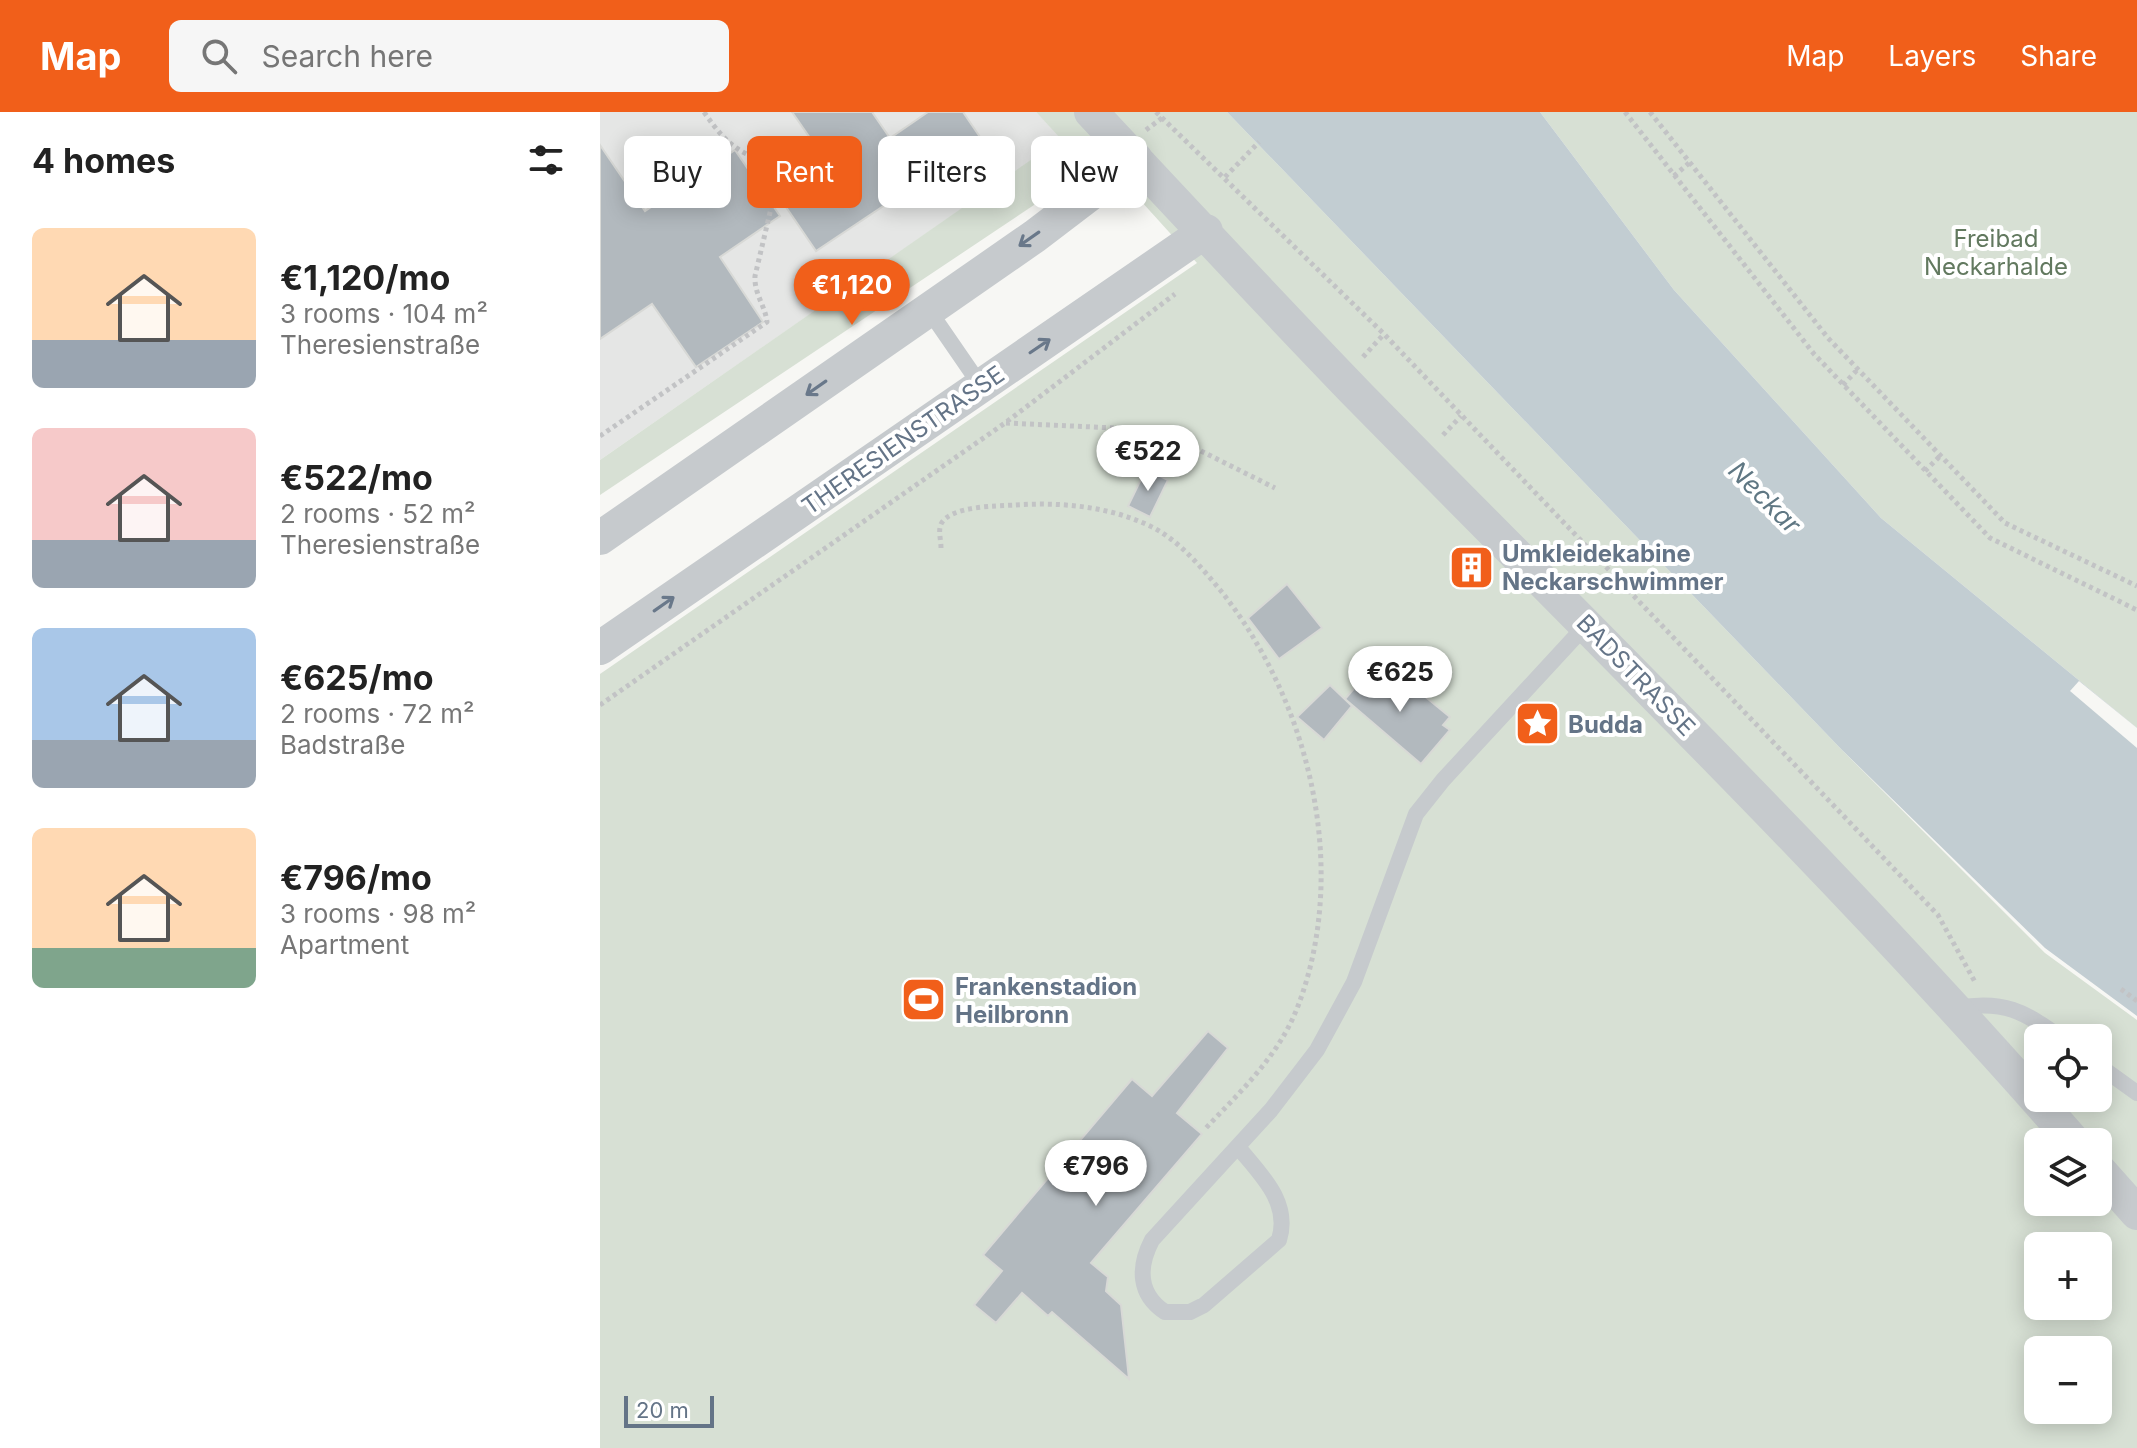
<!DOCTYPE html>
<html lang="en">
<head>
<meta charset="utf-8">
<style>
  body { margin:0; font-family:Inter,sans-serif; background:#f6f6f6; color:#222; height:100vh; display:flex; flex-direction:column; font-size:30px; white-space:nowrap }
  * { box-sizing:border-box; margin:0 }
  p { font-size:26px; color:#767676 }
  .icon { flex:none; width:44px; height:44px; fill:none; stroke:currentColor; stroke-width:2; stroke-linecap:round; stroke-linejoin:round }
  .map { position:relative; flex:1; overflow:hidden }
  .drawer { display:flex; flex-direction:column; background:#fff; width:600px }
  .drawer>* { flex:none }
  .guide { position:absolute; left:24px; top:24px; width:760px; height:72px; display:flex; gap:16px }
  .tools { position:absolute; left:1424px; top:912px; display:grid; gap:16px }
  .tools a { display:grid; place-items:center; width:88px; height:88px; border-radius:12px; background:#fff; box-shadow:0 4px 20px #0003; font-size:40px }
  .scale { position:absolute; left:24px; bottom:20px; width:90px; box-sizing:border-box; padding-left:8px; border:4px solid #647487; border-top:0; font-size:22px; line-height:28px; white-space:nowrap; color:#647487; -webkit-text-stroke:6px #fff; paint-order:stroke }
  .price { position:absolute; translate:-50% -68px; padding:0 18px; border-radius:28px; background:#fff; color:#222; font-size:26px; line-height:52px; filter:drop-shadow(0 2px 4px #0008) }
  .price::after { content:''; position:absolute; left:50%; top:48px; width:24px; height:18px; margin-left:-12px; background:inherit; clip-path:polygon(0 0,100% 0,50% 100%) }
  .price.selected { background:#f15f1a; color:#fff }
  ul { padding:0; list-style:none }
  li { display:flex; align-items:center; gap:24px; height:200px; padding:0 32px }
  li span { display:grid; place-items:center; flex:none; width:224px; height:160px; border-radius:12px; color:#555 }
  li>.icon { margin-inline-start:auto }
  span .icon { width:96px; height:96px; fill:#fffc; stroke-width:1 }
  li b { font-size:34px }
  h2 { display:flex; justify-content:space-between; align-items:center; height:96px; padding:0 32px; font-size:34px }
  .pill { padding:0 28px; border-radius:12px; background:#fff; box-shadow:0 4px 20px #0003; font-size:28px; line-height:72px }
  .pill.selected { background:#f15f1a; color:#fff }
  header { display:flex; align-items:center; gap:48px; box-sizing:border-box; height:112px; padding:0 40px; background:#f15f1a; color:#fff }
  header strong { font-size:38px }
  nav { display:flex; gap:44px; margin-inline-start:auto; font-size:28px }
  .search { width:560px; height:72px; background:#f6f6f6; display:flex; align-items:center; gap:20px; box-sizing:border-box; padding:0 28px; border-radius:12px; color:#767676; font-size:30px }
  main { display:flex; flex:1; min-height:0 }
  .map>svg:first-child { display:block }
  .built { fill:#e5e6e5 }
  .green { fill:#d7e0d4; fill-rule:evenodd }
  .water { fill:#c2cdd2 }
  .pier { fill:#f7f7f4 }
  .building { fill:#b2b9be; stroke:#d8d9d6; stroke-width:2 }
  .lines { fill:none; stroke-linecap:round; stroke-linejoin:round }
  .path { stroke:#c2c3c5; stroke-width:5; stroke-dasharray:4 4; stroke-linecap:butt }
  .lane { stroke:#c6cacd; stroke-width:16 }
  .street { stroke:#c6cacd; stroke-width:34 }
  .oneway { stroke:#69788a }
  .labels { text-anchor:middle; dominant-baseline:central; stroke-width:8; stroke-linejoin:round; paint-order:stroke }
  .park-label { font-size:24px; fill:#62795f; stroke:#fff }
  .street-label { font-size:24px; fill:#647487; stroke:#fff }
  .poi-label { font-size:24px; font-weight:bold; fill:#647487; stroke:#fff; text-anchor:start }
  .water-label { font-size:26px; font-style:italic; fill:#5f7783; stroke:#fff }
</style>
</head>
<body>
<header>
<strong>Map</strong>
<div class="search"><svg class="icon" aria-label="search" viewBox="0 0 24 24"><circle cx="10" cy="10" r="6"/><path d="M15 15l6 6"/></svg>Search here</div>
<nav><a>Map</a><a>Layers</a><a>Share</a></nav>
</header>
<main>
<section class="drawer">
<h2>4 homes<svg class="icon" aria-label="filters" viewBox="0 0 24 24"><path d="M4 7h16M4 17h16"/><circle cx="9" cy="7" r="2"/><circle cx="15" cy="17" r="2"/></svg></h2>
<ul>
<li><span style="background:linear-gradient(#ffd9b3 70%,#9aa5b1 0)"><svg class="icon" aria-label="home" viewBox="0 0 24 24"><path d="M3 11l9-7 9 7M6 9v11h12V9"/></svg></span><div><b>€1,120/mo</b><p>3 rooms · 104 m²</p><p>Theresienstraße</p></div></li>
<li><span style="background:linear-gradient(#f6c9c9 70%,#9aa5b1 0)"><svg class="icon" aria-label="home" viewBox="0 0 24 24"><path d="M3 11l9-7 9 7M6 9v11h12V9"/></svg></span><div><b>€522/mo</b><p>2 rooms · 52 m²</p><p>Theresienstraße</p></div></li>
<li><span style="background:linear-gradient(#a9c7e8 70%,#9aa5b1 0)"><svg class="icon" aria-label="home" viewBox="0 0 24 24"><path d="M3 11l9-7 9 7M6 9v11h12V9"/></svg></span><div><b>€625/mo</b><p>2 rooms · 72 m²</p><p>Badstraße</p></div></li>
<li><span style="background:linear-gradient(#ffd9b3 75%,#7fa58c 0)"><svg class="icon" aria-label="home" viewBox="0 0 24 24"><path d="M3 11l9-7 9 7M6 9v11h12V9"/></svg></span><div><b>€796/mo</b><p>3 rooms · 98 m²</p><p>Apartment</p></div></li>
</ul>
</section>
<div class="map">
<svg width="1537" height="1336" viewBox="0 0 1537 1336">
  <rect width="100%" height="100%" fill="#f7f7f4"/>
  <!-- built -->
  <path class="built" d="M0 0H436L462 27 0 348Z"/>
  <!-- green -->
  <path class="green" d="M436 0H627L1242 638 1445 841 1537 908V1336H0V562L597 151 503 47 0 383V348L461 27ZM1438 926H1498V986H1438ZM1438 1030H1498V1090H1438ZM1438 1134H1498V1194H1438ZM1438 1238H1498V1298H1438Z
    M940 0H1537V616L1281 406 1074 178Z"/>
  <!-- water -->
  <path class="water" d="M627 0H940L1074 178 1281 406 1537 616V904L1445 836 1242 638Z"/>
  <!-- pier -->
  <path class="pier" d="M1479 569 1537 616V636L1470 579Z"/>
  <!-- building -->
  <path class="building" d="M192 0H272L290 26 328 0H363L382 28 216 139 186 95 235 62Z
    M0 33 45 99 135 38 180 104 120 145 163 210 96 255 52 192 0 227Z
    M546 357 568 368 550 405 528 394Z
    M687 472 722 516 679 547 648 506Z
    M774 553 805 580 811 573 850 605 843 613 850 618 821 652 745 587Z
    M730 573 752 594 724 628 697 605Z
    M608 919 628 936 577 1001 602 1022 491 1151 508 1165 506 1179 521 1193 529 1267 452 1200 448 1204 422 1181 396 1211 374 1193 402 1159 383 1143 532 967 552 984Z"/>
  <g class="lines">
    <!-- path -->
    <path class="path" d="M104 0C128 35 141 43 181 54L197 44 231 65
      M556 0 784 222 1338 803 1375 870
      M1025 0 1214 242 1390 426 1537 498
      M1050 0 1228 226 1405 411 1537 474
      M546 18 562 6
      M1074 64 1089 51
      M625 65 659 30
      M65 66 115 32 128 29
      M763 245 784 222
      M1243 273 1258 257
      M406 311 559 318 675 376
      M843 323 861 304
      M0 324 167 210C165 193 154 182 155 164L181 54
      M1325 359 1341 343
      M341 436C341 428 338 419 341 412 350 394 396 394 415 393 460 390 508 394 550 414 579 428 601 455 621 479 710 591 750 757 698 894 679 944 640 980 604 1018
      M0 593 405 311 575 182
      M1521 877 1537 889"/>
    <!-- lane -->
    <path class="lane" d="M328 197 381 274
      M1357 896C1404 888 1424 899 1461 926
      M1498 953 1537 981
      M638 1035C660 1062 691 1090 679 1128L604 1193 590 1200H565C538 1182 538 1155 552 1128L671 998 717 938 754 870 816 702 843 668 987 512"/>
    <!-- street -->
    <path class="street" d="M491 0C580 95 670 192 761 286 1002 531 1248 771 1474 1030
      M0 426 435 124 536 47
      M0 536 606 119
      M1498 1057 1537 1101"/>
  </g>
  <!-- one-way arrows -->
  <defs><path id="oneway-shaft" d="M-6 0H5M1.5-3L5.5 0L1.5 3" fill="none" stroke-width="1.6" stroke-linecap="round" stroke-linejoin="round" transform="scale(2)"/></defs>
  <g class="oneway">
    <use href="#oneway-shaft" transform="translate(429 127) rotate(145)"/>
    <use href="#oneway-shaft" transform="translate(440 234) rotate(-34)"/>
    <use href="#oneway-shaft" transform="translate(216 276) rotate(145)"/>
    <use href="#oneway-shaft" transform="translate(64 492) rotate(-35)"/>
  </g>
  <!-- icons -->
  <defs>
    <symbol id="building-square" viewBox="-11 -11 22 22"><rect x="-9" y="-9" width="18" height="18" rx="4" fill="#f15f1a" stroke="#fff"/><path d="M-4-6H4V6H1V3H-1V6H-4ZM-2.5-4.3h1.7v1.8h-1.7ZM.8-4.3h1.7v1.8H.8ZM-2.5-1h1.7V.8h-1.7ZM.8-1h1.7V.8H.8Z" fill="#fff"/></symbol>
    <symbol id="sight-square" viewBox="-11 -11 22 22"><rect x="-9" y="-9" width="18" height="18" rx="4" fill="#f15f1a" stroke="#fff"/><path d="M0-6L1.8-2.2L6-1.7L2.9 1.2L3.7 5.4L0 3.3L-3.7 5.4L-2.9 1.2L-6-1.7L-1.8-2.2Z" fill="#fff"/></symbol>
    <symbol id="stadium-square" viewBox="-11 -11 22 22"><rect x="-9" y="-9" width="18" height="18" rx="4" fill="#f15f1a" stroke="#fff"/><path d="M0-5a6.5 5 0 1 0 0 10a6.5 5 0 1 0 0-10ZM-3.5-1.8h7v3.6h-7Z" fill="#fff"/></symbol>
  </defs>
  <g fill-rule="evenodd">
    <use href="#building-square" x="846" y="430" width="51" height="51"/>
    <use href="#sight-square" x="912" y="586" width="51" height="51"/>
    <use href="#stadium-square" x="298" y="862" width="51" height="51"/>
  </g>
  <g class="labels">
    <!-- park labels -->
    <g class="park-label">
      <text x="1396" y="126">Freibad<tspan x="1396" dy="28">Neckarhalde</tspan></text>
    </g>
    <!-- street labels -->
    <g class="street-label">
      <text transform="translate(303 328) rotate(-35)">THERESIENSTRASSE</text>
      <text transform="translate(1036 563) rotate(46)">BADSTRASSE</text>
    </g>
    <!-- poi labels -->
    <g class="poi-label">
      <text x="902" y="441">Umkleidekabine<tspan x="902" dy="28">Neckarschwimmer</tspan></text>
      <text x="968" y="612">Budda</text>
      <text x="355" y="874">Frankenstadion<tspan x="355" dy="28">Heilbronn</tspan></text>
    </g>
    <!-- water labels -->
    <g class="water-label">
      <text transform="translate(1165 385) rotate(45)">Neckar</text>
    </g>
  </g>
</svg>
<div class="tools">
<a><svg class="icon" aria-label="locate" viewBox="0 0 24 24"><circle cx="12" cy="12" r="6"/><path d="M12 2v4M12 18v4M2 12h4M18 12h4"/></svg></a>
<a><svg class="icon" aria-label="layers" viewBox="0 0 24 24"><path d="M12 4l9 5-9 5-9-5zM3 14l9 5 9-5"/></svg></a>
<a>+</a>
<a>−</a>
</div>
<div class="scale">20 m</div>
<b class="price selected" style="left:252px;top:215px">€1,120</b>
<b class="price" style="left:548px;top:381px">€522</b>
<b class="price" style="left:800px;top:602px">€625</b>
<b class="price" style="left:496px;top:1096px">€796</b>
<div class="guide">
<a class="pill">Buy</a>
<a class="pill selected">Rent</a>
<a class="pill">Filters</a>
<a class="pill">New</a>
</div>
</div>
</main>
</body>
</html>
